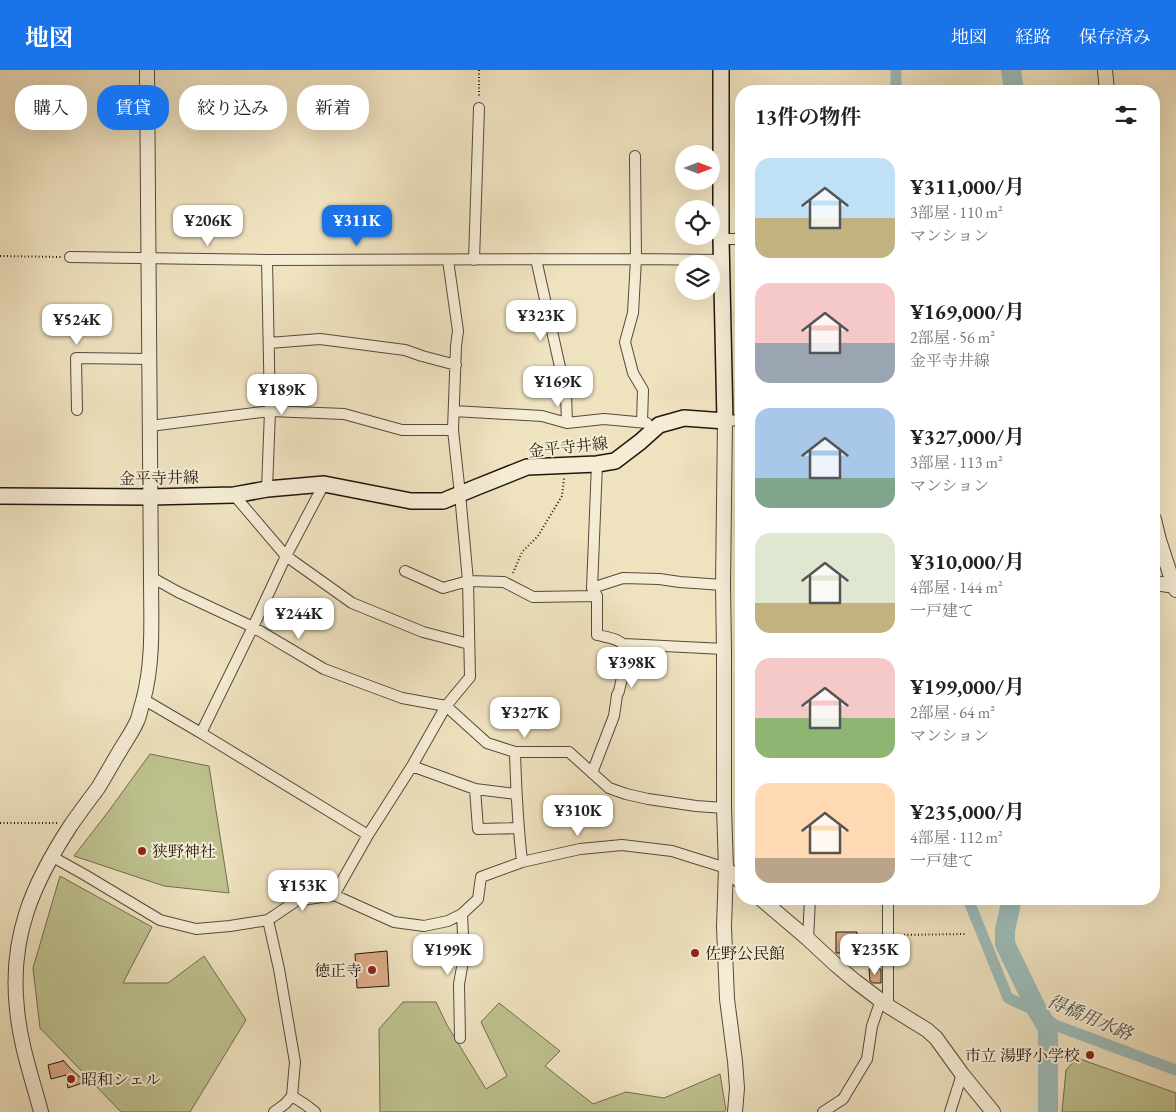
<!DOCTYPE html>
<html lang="ja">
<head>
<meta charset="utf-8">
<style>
  body { margin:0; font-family:"EB Garamond","Noto Serif JP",serif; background:#f6f6f6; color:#222; height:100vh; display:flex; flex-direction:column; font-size:19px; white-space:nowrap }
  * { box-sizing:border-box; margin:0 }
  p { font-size:16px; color:#767676 }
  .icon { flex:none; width:28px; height:28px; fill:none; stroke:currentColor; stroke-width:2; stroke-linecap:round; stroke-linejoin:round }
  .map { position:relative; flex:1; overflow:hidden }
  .drawer { position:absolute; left:735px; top:15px; width:425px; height:820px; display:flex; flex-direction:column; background:#fff; border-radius:20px; box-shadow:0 5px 20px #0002 }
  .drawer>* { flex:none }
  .guide { position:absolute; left:15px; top:15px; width:475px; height:45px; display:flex; gap:10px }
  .needle { width:32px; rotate:90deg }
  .buttons { position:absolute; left:675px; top:75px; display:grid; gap:10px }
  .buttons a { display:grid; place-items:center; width:45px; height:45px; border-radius:50%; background:#fff; box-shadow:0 5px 20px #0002; font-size:25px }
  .price { position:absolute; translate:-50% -42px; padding:0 11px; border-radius:10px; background:#fff; color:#222; font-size:16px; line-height:32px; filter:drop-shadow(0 1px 2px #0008) }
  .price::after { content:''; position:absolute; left:50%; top:30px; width:15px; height:11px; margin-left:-8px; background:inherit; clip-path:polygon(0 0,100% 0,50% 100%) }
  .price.selected { background:#1a73e8; color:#fff }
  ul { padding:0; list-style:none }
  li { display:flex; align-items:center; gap:15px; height:125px; padding:0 20px }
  li span { display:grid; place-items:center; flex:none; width:140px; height:100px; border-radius:15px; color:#555 }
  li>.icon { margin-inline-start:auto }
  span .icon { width:60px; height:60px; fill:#fffc; stroke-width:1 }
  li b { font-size:21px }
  h2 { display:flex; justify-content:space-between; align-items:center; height:60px; padding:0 20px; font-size:21px }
  .tag { padding:0 18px; border-radius:20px; background:#fff; box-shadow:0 5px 20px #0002; font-size:18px; line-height:45px }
  .tag.selected { background:#1a73e8; color:#fff }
  header { display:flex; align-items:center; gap:30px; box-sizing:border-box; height:70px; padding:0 25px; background:#1a73e8; color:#fff }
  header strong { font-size:24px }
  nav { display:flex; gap:28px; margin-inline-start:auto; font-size:18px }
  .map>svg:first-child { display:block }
  .green { fill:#bec28f; stroke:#706c4f }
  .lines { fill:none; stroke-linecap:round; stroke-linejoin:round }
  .canal { stroke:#9cbcba; stroke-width:11 }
  .river { stroke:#9cbcba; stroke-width:20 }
  .building { fill:#dbaa86; stroke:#21170f }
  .minor-casing { stroke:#544a3b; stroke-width:12 }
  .tertiary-casing { stroke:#544a3b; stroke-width:16 }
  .secondary-casing { stroke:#21170f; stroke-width:18 }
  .path { stroke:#21170f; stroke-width:2; stroke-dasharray:1 2.5; stroke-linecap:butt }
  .minor { stroke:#f5ecd5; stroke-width:10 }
  .tertiary { stroke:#f5ecd5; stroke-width:14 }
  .secondary { stroke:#f5ecd5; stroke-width:15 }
  .poi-dot { fill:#8f2418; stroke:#f5ecd5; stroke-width:2 }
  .labels { text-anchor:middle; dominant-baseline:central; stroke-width:4; stroke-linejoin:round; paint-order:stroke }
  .street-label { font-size:16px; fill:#21170f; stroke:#f5ecd5 }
  .poi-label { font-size:16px; fill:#21170f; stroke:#f5ecd5; text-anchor:start }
  .water-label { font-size:18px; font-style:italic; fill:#4c514b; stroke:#f5ecd5 }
</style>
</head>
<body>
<header>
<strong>地図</strong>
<nav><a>地図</a><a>経路</a><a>保存済み</a></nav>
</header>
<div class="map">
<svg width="1176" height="1042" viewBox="0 0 1176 1042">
  <rect width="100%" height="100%" fill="#efe2bf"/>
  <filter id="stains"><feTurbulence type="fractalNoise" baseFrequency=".004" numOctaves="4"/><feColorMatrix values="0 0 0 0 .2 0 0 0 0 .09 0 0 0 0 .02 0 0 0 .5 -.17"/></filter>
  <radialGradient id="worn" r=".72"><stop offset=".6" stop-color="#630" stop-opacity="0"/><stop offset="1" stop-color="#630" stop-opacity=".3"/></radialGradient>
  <!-- green -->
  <path class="green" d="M150 684 209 696 229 823 164 816 74 786 108 742Z
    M60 806 152 857 123 913H168L204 886 246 950 190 1042H121L40 958 33 898Z
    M403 932H436L447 955 486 1019 507 1006 481 952 499 933 560 981 545 996 593 1034 626 1022 664 1028 720 1004 726 1040 724 1042H380L379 959Z
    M1077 988 1176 1023V1042H1062L1066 1000Z"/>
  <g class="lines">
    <!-- canal -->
    <path class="canal" d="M896 21V0
      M968 829 1008 928 1038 942 1055 955 1176 1000"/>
    <!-- river -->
    <path class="river" d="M1011 0 1014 21
      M1012 829 1005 860V874L1038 942 1048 958V1042"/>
  </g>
  <!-- building -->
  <path class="building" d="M836 862H857V883H836Z
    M387 881 389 916 357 918 355 884Z
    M869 899H881V913H873L870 911Z
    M63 990 69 997 85 1012 68 1018 66 1005 51 1009 48 995 63 991Z"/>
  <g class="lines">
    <defs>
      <path id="minor" d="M635 86 636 189 633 243 625 272 633 303 643 320 642 352
        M721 169H741
        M70 187 267 190 636 189 722 190
        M536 189 566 324 567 353
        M267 190 270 341 267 419
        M474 190 479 38
        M269 273 320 269 405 280 422 286 456 295
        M77 340 76 288 149 289
        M454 341 542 346 567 353 604 349 647 353
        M725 351 741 350
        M150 356 270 341 344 344 402 360H453
        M234 425 286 486 352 533 423 562 469 574
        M405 501 443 518 468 511 504 512 533 527 597 526
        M151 507 178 522 253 557 324 599 402 628 446 636 487 673 515 682H569L609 718 626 724 648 729 696 736 724 738
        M592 518 623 508 659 509 680 512 723 515
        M624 574 724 579
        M143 629 201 663 253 557 286 486 324 414
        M201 663 368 765
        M515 682C516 719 518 755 522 792
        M412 696 475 719 516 724
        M592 703 614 646 617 625 619 621 628 581C621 568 610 568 597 565V526L592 518 597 394
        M475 719 478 759 518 758
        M51 786 85 805 160 850 196 859 230 856 268 850 296 831 334 825 394 852 424 856 448 851 462 844 478 829 481 807 522 792 580 779 622 775 672 781 726 798
        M334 825 368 765 412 696 446 636 470 607 468 511 460 424 453 360 456 276 458 261 448 190
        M888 829V936
        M268 850 279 899 295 992 292 1026 285 1034 274 1042
        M808 869 810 829
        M460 968 459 914 464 886 462 844
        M292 1026 306 1035 315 1042
        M823 1042 843 1029 867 989 872 956 881 930
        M950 1042 962 1004"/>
      <path id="tertiary" d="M1105 0 1107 21
        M725 351 723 515 724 579V738L726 798 724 857 727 929 735 991 737 1018 735 1042
        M1154 449 1159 470 1174 516 1176 520
        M1154 513 1176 516
        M726 798 741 812
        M761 829 808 869 836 895 855 911 888 936 927 960 936 968 962 1004 993 1042
        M41 1042C32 1008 20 974 17 939 9 867 33 813 71 755 80 742 89 730 98 718 106 705 113 692 121 679 127 669 134 659 138 649 140 643 141 637 143 631 154 591 151 548 151 507L147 0"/>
      <path id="secondary" d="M0 426 150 427 234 425 267 419 324 414 411 431H443L477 417 527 397 597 394 615 391 640 372 659 355 684 348 725 351 721 169V0"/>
    </defs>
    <!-- minor casing -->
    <use href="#minor" class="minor-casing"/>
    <!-- tertiary casing -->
    <use href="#tertiary" class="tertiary-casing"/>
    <!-- secondary casing -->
    <use href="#secondary" class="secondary-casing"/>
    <!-- path -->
    <path class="path" d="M479 0V28
      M0 186 61 187
      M513 503 522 482 538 466 562 426 564 408
      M0 753H58
      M897 865 965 864"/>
    <!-- minor -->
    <use href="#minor" class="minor"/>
    <!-- tertiary -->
    <use href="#tertiary" class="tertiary"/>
    <!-- secondary -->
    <use href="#secondary" class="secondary"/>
  </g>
  <!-- markers -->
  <g class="poi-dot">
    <circle cx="142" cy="781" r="5"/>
    <circle cx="695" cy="883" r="5"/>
    <circle cx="372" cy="900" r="5"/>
    <circle cx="1090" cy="985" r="5"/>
    <circle cx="71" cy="1009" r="5"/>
  </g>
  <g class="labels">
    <!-- street labels -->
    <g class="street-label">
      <text transform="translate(568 377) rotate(-6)">金平寺井線</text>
      <text transform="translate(159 408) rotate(-1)">金平寺井線</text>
    </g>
    <!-- poi labels -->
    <g class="poi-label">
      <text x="152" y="781">狭野神社</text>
      <text x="705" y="883">佐野公民館</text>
      <text x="362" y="900" text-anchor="end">徳正寺</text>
      <text x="1080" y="985" text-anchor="end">市立 湯野小学校</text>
      <text x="81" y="1009">昭和シェル</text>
    </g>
    <!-- water labels -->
    <g class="water-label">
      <text transform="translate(1090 947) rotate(23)">得橋用水路</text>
    </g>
  </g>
  <rect width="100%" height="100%" filter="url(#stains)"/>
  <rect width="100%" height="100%" fill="url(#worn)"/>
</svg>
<div class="buttons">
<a><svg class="needle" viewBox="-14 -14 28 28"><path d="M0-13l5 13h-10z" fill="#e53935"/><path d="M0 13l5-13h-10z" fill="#767676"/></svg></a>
<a><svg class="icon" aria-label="locate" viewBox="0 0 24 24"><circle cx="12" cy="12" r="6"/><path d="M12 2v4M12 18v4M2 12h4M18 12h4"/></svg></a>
<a><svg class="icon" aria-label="layers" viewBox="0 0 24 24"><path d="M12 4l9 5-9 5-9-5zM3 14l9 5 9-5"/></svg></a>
</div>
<b class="price" style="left:208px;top:177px">¥206K</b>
<b class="price selected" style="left:357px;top:177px">¥311K</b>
<b class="price" style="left:541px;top:272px">¥323K</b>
<b class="price" style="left:77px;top:276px">¥524K</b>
<b class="price" style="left:558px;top:338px">¥169K</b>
<b class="price" style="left:282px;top:346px">¥189K</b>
<b class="price" style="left:299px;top:570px">¥244K</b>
<b class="price" style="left:632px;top:619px">¥398K</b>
<b class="price" style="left:525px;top:669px">¥327K</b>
<b class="price" style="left:578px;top:767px">¥310K</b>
<b class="price" style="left:303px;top:842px">¥153K</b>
<b class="price" style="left:448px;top:906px">¥199K</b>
<b class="price" style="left:875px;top:906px">¥235K</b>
<div class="guide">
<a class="tag">購入</a>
<a class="tag selected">賃貸</a>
<a class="tag">絞り込み</a>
<a class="tag">新着</a>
</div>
<section class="drawer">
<h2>13件の物件<svg class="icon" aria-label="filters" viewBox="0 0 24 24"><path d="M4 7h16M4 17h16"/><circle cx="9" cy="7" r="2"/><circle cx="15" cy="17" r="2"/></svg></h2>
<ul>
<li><span style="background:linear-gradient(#bfe0f5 60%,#c2b280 0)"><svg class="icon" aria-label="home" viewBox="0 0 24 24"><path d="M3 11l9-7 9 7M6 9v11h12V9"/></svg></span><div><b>¥311,000/月</b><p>3部屋 · 110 m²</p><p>マンション</p></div></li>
<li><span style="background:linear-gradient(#f6c9c9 60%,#9aa5b1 0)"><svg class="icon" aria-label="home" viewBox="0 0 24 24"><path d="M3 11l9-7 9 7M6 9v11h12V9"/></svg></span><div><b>¥169,000/月</b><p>2部屋 · 56 m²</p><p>金平寺井線</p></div></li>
<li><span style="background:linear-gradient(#a9c7e8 70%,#7fa58c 0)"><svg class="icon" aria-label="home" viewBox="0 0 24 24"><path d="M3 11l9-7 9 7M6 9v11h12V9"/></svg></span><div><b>¥327,000/月</b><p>3部屋 · 113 m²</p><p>マンション</p></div></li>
<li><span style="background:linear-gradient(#dfe7d0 70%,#c2b280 0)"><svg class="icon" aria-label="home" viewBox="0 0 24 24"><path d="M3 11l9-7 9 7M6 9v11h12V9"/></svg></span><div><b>¥310,000/月</b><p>4部屋 · 144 m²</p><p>一戸建て</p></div></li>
<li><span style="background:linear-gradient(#f6c9c9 60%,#8fb573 0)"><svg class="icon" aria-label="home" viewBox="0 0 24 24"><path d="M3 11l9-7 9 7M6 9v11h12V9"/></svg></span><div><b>¥199,000/月</b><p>2部屋 · 64 m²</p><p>マンション</p></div></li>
<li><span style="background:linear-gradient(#ffd9b3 75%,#b9a48a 0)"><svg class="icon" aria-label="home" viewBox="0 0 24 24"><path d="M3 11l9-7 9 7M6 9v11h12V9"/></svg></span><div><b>¥235,000/月</b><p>4部屋 · 112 m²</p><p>一戸建て</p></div></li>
</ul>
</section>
</div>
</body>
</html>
